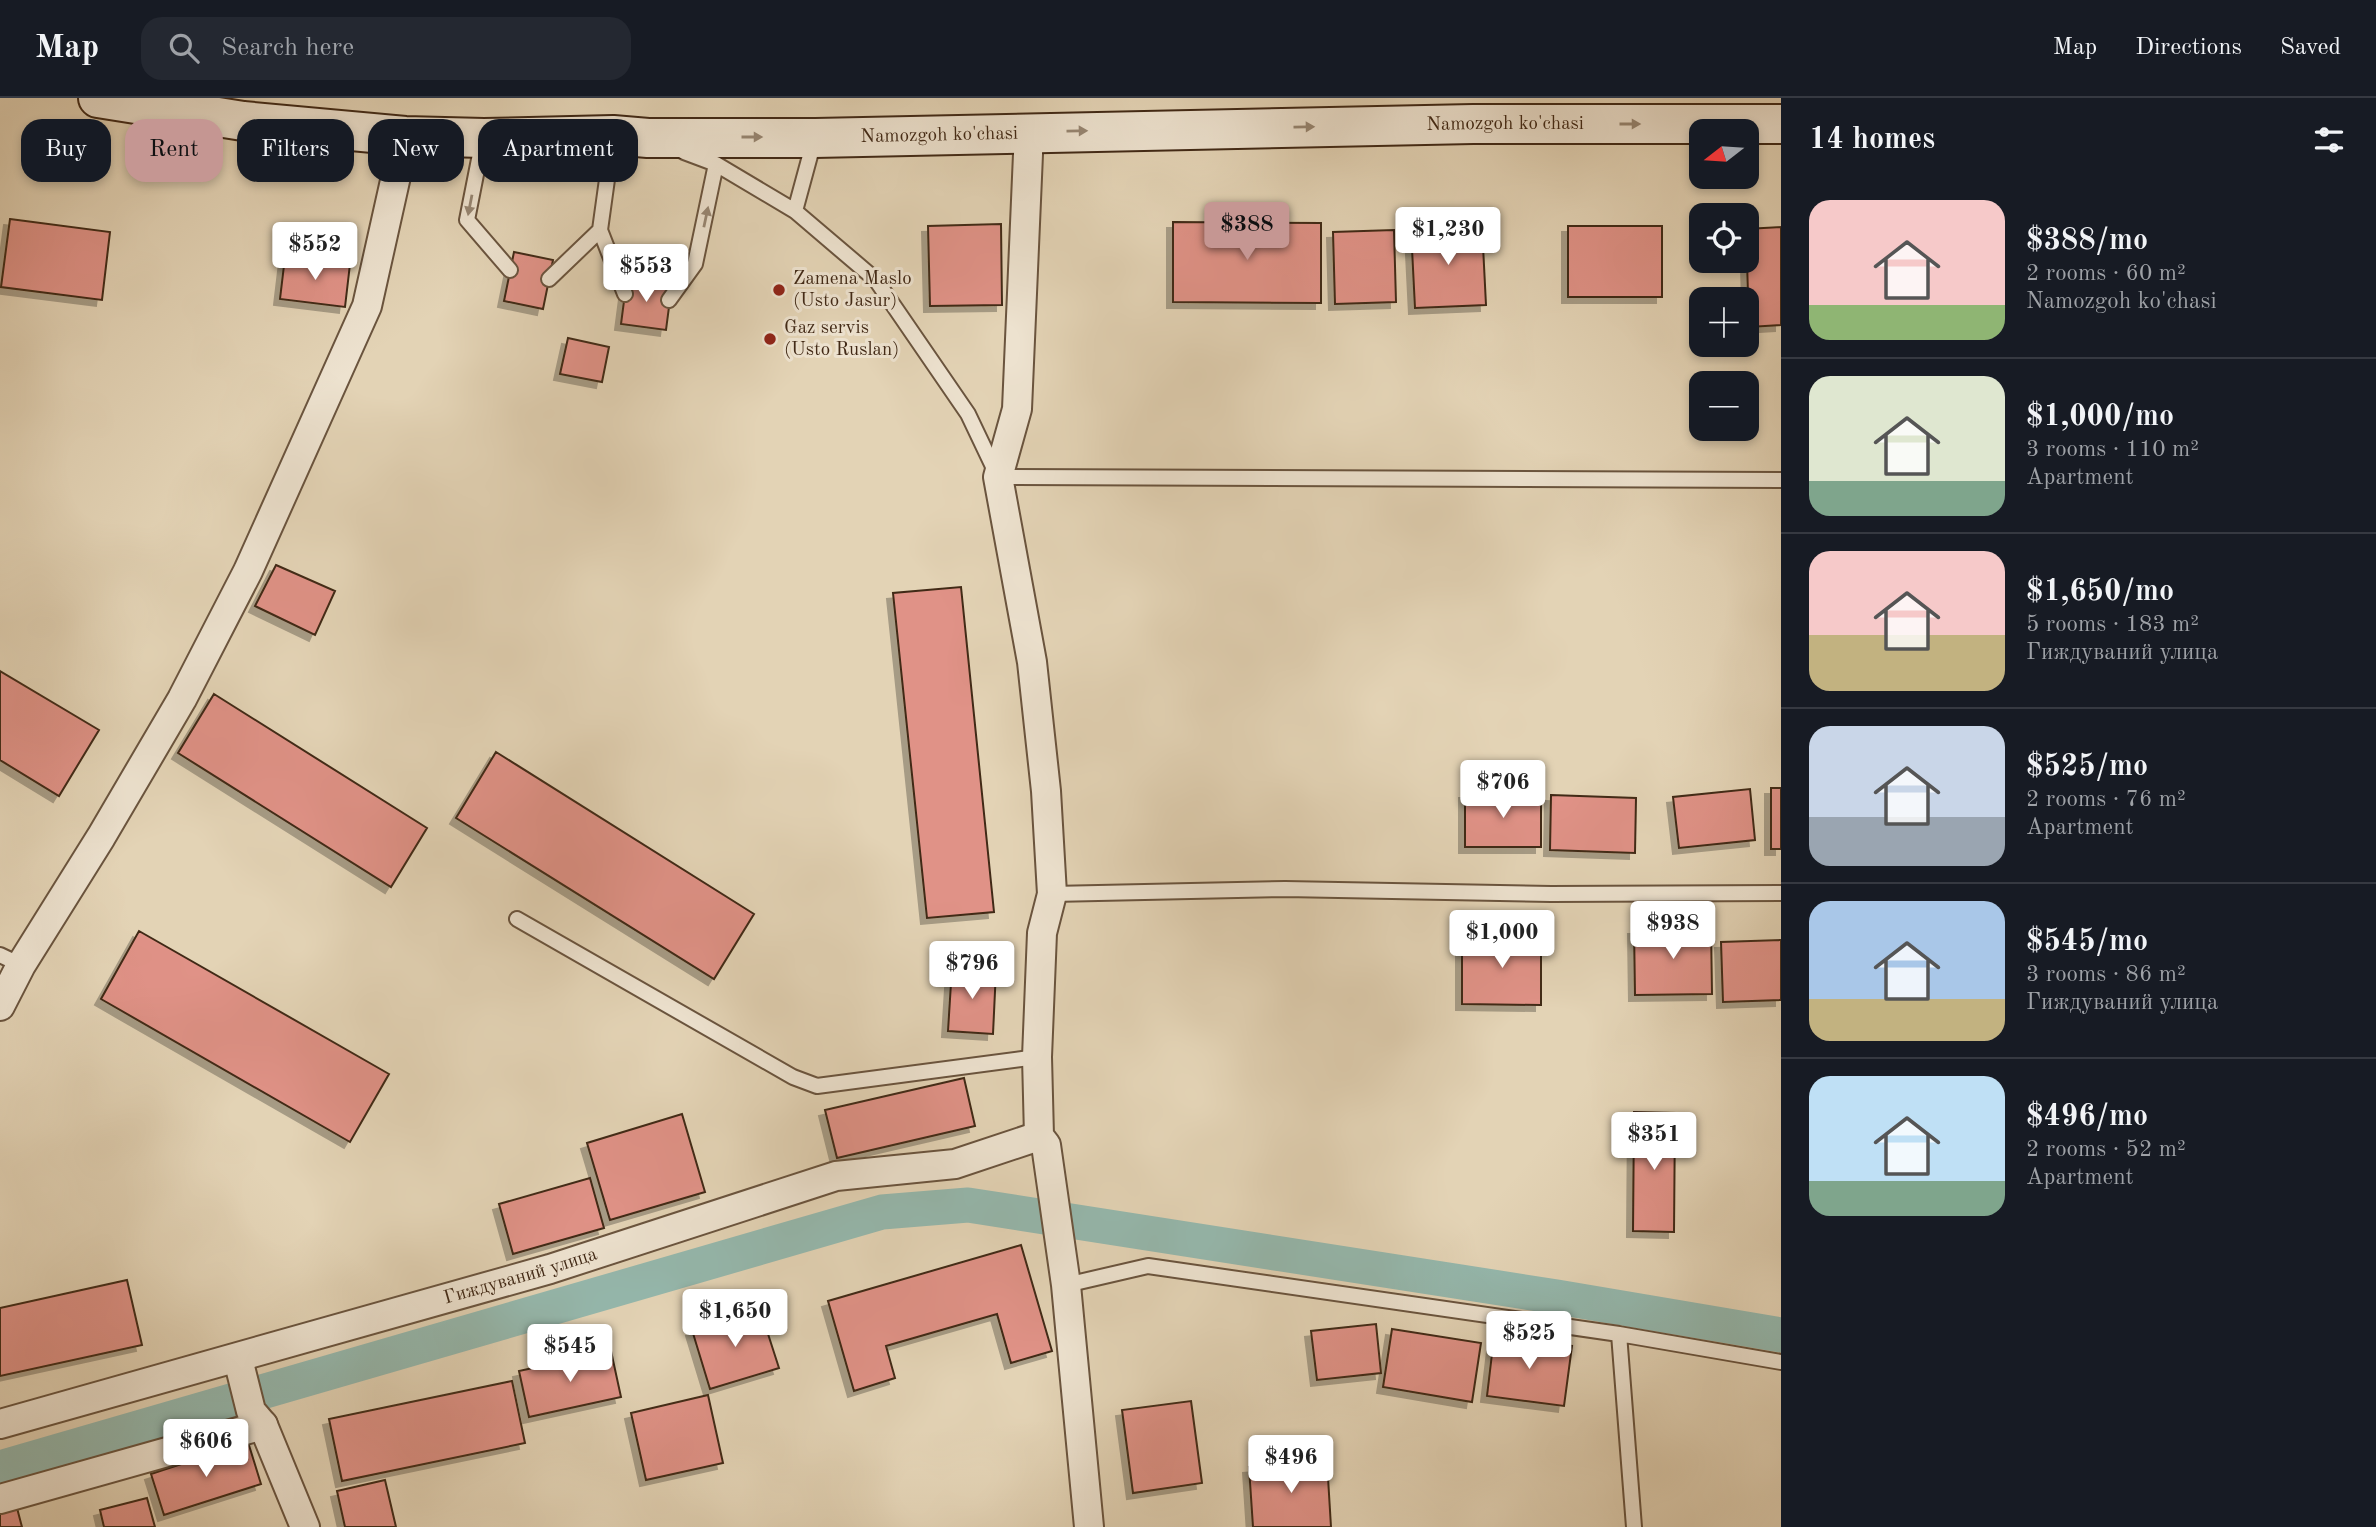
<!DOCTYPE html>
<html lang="en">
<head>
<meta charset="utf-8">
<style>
  body { margin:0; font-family:"Old Standard TT",serif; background:#242831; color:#f1f3f6; height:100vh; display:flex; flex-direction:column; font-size:26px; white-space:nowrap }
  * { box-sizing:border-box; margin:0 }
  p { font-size:23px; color:#9ea1a6 }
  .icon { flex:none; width:38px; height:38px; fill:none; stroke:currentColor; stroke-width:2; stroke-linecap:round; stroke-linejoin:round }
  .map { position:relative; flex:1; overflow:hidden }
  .details { display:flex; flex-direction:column; background:#171b24; width:595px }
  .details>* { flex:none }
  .top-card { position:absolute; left:21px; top:21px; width:665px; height:63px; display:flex; gap:14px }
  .needle { width:46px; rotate:253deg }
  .tools { position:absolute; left:1689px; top:21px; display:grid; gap:14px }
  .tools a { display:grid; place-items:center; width:70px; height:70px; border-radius:14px; background:#171b24; box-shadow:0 4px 10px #0003; font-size:35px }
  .price { position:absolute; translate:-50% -60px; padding:0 16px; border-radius:7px; background:#fff; color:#222; font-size:23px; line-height:46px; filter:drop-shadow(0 2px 4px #0008) }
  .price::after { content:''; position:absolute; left:50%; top:42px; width:21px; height:16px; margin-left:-10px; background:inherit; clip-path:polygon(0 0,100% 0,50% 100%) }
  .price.active { background:#c59692; color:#111 }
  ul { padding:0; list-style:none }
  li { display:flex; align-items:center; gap:21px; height:175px; padding:0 28px }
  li+li { border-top:2px solid #363941 }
  li span { display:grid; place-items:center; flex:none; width:196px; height:140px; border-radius:21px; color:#555 }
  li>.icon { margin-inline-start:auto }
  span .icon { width:84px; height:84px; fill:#fffc; stroke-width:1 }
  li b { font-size:30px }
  h2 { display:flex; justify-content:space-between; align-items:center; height:84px; padding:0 28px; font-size:30px }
  .tag { padding:0 24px; border-radius:21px; background:#171b24; box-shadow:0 4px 10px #0003; font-size:24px; line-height:63px }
  .tag.active { background:#c59692; color:#111 }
  header { display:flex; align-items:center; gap:42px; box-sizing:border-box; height:98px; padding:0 35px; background:#171b24; border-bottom:2px solid #363941 }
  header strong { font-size:33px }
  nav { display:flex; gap:38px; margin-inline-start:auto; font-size:24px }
  .search { width:490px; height:63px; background:#242831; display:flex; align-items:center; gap:18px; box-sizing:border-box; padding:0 24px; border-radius:21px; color:#9ea1a6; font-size:26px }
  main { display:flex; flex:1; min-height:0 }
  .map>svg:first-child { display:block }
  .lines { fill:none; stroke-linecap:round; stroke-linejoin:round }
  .canal { stroke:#95b8ad; stroke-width:35 }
  .building { fill:#e09287; stroke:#412916; stroke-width:2; filter:url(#shadow) }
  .service-casing { stroke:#6a543e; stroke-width:18 }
  .minor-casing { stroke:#6a543e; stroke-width:32 }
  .secondary-casing { stroke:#412916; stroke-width:42 }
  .service { stroke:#ede2cf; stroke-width:14 }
  .minor { stroke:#ede2cf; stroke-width:28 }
  .secondary { stroke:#ede2cf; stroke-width:38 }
  .oneway { fill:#978672 }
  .poi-dot { fill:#8f2418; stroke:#ede2cf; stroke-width:2.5 }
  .labels { text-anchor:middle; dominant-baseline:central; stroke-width:6; stroke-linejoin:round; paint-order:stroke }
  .street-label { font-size:19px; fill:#412916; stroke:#ede2cf }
  .poi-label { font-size:19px; fill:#412916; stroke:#ede2cf; text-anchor:start }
</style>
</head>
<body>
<header>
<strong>Map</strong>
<div class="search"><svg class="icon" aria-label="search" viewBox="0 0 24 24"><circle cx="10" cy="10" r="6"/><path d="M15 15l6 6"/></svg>Search here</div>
<nav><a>Map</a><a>Directions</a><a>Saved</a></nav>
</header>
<main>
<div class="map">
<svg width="1781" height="1429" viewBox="0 0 1781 1429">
  <defs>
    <filter id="shadow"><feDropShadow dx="-6" dy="6" stdDeviation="0" flood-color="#0004"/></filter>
  </defs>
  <rect width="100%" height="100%" fill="#e3d3b5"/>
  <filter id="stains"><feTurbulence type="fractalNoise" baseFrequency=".00286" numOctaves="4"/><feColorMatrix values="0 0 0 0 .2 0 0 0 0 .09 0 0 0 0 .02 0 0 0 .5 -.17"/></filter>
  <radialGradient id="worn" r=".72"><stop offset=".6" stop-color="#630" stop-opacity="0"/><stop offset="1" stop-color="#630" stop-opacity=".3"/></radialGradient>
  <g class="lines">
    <!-- canal -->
    <path class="canal" d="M0 1370 882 1114 968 1107 1557 1199 1781 1237"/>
  </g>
  <!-- building -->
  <path class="building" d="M10 121 110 134 102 202 1 189Z
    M1173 124 1321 125V205L1173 204Z
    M1001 126 1002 207 930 208 928 128Z
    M1482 128 1486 207 1415 210 1411 131Z
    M1568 128H1662V199H1568Z
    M1781 129V227L1749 229 1746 131Z
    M1394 132 1396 204 1335 206 1333 134Z
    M514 154 553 162 543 211 504 203Z
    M285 159 350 166 345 209 280 201Z
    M627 180 672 186 666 232 621 226Z
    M568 240 609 249 602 284 560 276Z
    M276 467 335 493 315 537 255 508Z
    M961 489 994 814 927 820 893 495Z
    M0 573 99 632 59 698 0 662Z
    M214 596 427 730 391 789 178 655Z
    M496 654 754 816 714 881 456 720Z
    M1771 690H1781V751H1771Z
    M1750 691 1755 742 1679 750 1673 699Z
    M1465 694 1541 695V749H1465Z
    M1551 697 1636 700 1635 755 1550 752Z
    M1711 829 1712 896 1635 897 1634 830Z
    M139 833 389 976 350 1044 101 901Z
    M1462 838H1541V907L1462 906Z
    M1781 842V902L1723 904 1721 844Z
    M952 869 996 872 993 936 948 933Z
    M964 980 975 1028 837 1060 825 1012Z
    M1634 1014 1675 1015 1674 1134 1633 1133Z
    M682 1016 705 1094 610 1122 587 1045Z
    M590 1080 604 1130 513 1156 499 1106Z
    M1021 1147 1052 1253 1011 1265 997 1216 886 1248 895 1280 854 1293 828 1203Z
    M127 1182 142 1247 0 1278V1210Z
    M760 1211 779 1270 710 1291 692 1232Z
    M1376 1226 1381 1275 1317 1282 1311 1233Z
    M1392 1231 1481 1245 1472 1304 1383 1289Z
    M1494 1239 1572 1248 1564 1308 1487 1298Z
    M611 1253 621 1299 529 1319 519 1273Z
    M512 1283 525 1345 342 1383 329 1321Z
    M708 1297 723 1365 646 1382 631 1315Z
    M1191 1303 1202 1385 1133 1395 1122 1312Z
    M248 1344 261 1386 164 1417 151 1376Z
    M1327 1363 1331 1429H1253L1249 1369Z
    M385 1382 396 1429H345L337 1393Z
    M147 1400 155 1429H104L100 1412Z
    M17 1410 22 1429H0V1415Z"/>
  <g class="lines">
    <defs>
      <path id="service" d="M613 38 600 132 625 196
        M483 41 467 122 510 172
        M684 54 716 66 795 113 876 182 968 316 998 379 1781 382
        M795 113 814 43
        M549 181 600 132
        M669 202 695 166 716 66
        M1052 796 1285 791 1551 796 1781 795
        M517 821 793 979 817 988 1037 959
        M0 857 21 867
        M1066 1187 1148 1168 1619 1236 1781 1264
        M1619 1236 1634 1429"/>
      <g id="minor">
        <path d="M1029 33 1017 311 998 379 1032 564 1046 693 1052 796 1042 835 1037 959 1039 1038 1046 1047 1066 1187 1089 1429"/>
        <path d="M0 908 21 867 101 739 182 601 248 473 367 208 405 38"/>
        <path d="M238 1261 251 1313 263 1327 305 1429"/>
        <path id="s1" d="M0 1326 550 1171 836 1078 955 1066 1039 1038"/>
        <path d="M0 1401 263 1327"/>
      </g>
      <g id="secondary">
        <path id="s2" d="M98 0 243 23 405 38 484 40 613 37 648 40H815L1473 26H1781"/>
      </g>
    </defs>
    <!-- service casing -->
    <use href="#service" class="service-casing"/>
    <!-- minor casing -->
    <use href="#minor" class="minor-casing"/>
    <!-- secondary casing -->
    <use href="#secondary" class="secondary-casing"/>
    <!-- service -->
    <use href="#service" class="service"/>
    <!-- minor -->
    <use href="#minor" class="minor"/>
    <!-- secondary -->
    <use href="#secondary" class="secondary"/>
  </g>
  <!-- one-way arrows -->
  <defs><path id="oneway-solid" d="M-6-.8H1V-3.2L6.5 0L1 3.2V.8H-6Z" transform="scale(1.75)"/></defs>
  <g class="oneway">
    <use href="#oneway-solid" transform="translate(1630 26)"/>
    <use href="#oneway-solid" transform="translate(1304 29) rotate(-1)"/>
    <use href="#oneway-solid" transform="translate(1077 33) rotate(-1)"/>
    <use href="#oneway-solid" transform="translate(752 39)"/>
    <use href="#oneway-solid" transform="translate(470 107) rotate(101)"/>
    <use href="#oneway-solid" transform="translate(706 119) rotate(-78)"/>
  </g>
  <!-- markers -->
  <g class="poi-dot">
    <circle cx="779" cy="192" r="7"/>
    <circle cx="770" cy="241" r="7"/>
  </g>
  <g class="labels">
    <!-- street labels -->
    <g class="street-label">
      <text stroke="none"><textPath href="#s2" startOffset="1410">Namozgoh ko'chasi</textPath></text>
      <text stroke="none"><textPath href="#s2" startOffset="844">Namozgoh ko'chasi</textPath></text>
      <text stroke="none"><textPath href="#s1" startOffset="541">Гиждуваний улица</textPath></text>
    </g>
    <!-- poi labels -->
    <g class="poi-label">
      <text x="793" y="181">Zamena Maslo<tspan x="793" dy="22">(Usto Jasur)</tspan></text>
      <text x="784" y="230">Gaz servis<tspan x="784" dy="22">(Usto Ruslan)</tspan></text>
    </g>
  </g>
  <rect width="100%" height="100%" filter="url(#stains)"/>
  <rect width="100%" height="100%" fill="url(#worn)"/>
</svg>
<div class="tools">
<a><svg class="needle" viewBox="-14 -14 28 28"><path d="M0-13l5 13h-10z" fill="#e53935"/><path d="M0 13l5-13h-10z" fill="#9ea1a6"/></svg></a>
<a><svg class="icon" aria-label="locate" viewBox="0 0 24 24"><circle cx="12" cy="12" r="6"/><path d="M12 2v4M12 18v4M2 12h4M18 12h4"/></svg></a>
<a>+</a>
<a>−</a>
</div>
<b class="price active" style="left:1247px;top:164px">$388</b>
<b class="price" style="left:1448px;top:169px">$1,230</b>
<b class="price" style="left:315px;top:184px">$552</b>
<b class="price" style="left:646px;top:206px">$553</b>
<b class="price" style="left:1503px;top:722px">$706</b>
<b class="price" style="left:1673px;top:863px">$938</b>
<b class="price" style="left:1502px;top:872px">$1,000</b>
<b class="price" style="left:972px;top:903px">$796</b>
<b class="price" style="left:1654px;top:1074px">$351</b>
<b class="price" style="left:735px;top:1251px">$1,650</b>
<b class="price" style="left:1529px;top:1273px">$525</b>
<b class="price" style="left:570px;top:1286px">$545</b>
<b class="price" style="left:206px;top:1381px">$606</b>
<b class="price" style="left:1291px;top:1397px">$496</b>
<div class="top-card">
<a class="tag">Buy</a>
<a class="tag active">Rent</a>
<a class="tag">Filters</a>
<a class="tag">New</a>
<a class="tag">Apartment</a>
</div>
</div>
<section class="details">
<h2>14 homes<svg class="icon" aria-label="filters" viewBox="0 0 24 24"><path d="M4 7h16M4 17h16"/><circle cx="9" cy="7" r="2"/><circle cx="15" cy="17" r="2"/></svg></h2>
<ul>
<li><span style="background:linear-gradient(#f6c9c9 75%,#8fb573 0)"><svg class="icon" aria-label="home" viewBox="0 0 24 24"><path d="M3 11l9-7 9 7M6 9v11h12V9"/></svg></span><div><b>$388/mo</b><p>2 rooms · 60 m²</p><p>Namozgoh ko'chasi</p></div></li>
<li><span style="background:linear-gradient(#dfe7d0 75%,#7fa58c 0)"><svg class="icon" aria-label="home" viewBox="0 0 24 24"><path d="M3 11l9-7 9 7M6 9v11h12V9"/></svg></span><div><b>$1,000/mo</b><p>3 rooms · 110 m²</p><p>Apartment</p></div></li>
<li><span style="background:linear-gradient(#f6c9c9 60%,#c2b280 0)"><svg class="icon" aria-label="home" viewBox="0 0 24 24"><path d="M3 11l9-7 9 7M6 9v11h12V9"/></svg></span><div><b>$1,650/mo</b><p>5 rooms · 183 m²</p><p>Гиждуваний улица</p></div></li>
<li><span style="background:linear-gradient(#c9d6e8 65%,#9aa5b1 0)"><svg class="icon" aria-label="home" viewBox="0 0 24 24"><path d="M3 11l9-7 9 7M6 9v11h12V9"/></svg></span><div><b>$525/mo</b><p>2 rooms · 76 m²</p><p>Apartment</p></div></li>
<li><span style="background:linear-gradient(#a9c7e8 70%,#c2b280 0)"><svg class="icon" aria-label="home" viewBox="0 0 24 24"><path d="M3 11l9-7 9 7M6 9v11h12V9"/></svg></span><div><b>$545/mo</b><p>3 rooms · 86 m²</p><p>Гиждуваний улица</p></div></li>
<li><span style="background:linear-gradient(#bfe0f5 75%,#7fa58c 0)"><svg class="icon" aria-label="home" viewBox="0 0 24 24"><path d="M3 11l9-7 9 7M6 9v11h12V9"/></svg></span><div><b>$496/mo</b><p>2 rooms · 52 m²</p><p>Apartment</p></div></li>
</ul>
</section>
</main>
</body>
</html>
